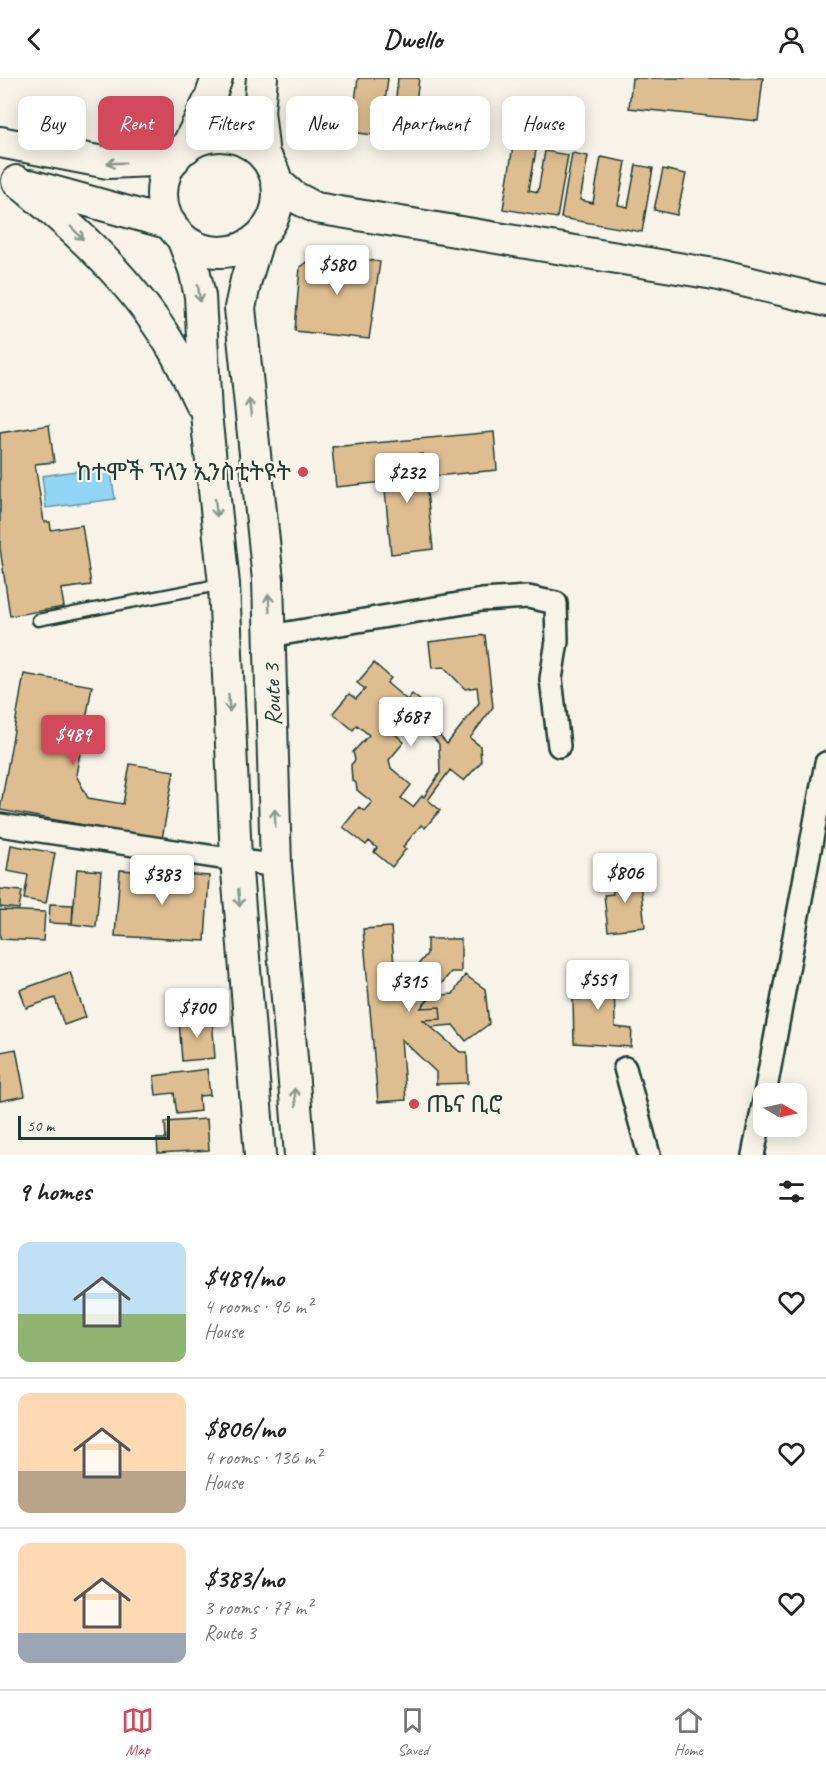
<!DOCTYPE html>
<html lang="en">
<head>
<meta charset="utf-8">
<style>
  body { margin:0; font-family:Caveat,"Noto Sans Ethiopic",sans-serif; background:#f6f6f6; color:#222; height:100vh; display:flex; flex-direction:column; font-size:22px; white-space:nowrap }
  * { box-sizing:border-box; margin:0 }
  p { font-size:20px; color:#767676 }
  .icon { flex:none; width:33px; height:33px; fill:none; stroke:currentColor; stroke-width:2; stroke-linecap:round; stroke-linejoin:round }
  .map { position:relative; height:1077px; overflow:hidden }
  .side { display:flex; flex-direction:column; background:#fff; flex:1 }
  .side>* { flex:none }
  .hud { position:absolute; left:18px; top:18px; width:790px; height:54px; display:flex; gap:12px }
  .needle { width:39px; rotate:99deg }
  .fabs { position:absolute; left:753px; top:1005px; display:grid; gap:12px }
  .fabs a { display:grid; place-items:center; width:54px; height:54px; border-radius:12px; background:#fff; box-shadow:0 3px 15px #0003; font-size:30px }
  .scale { position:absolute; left:18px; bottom:15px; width:152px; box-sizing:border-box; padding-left:6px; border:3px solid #1f3d34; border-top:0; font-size:16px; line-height:21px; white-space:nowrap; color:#1f3d34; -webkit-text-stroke:4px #f7f3e8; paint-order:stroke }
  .price { position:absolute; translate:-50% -51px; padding:0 14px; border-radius:6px; background:#fff; color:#222; font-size:20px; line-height:39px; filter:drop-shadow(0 2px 3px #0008) }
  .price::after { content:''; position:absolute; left:50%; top:36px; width:18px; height:14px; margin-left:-9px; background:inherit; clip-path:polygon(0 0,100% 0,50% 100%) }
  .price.active { background:#d1495b; color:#fff }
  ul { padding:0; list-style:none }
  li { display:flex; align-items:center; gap:18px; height:150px; padding:0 18px }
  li+li { border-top:2px solid #e0e0e0 }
  li span { display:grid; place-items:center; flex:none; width:168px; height:120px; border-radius:12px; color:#555 }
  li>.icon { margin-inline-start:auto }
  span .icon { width:72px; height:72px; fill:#fffc; stroke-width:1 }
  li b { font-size:26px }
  h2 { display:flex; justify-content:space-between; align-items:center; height:72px; padding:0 18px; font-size:26px }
  .pill { padding:0 21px; border-radius:12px; background:#fff; box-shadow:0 3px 15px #0003; font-size:21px; line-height:54px }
  .pill.active { background:#d1495b; color:#fff }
  header { display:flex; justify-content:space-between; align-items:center; height:78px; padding:0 18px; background:#fff; font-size:27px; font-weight:700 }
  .tab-bar { display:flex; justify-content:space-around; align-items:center; height:84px; border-top:2px solid #e0e0e0; background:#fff; font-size:16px; color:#767676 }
  .tab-bar a { display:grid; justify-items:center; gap:3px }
  .tab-bar .active { color:#d1495b }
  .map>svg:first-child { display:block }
  .water { fill:#92d4f3; stroke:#6498a7; stroke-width:1.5 }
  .building { fill:#debe91; stroke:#1f3d34; stroke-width:1.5; fill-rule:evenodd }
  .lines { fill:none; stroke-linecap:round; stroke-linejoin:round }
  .lane-casing { stroke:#1f3d34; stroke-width:15 }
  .street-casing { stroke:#1f3d34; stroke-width:26 }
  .secondary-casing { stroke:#1f3d34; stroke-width:34 }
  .lane { stroke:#f7f3e8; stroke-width:10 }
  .street { stroke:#f7f3e8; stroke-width:21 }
  .secondary { stroke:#f7f3e8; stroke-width:30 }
  .oneway { stroke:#8b988e }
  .poi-dot { fill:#d1495b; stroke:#f7f3e8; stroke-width:2 }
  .labels { text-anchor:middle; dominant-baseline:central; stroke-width:4.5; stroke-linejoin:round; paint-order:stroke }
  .poi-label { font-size:24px; fill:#1f3d34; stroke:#f7f3e8; text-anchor:end }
  .street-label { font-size:24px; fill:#1f3d34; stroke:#f7f3e8 }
</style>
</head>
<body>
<header><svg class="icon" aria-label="back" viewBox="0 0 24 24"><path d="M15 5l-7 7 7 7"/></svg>Dwello<svg class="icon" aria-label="person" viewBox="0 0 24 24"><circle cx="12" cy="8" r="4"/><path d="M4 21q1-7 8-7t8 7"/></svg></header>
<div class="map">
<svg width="826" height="1077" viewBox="0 0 826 1077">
  <rect width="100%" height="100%" fill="#f7f3e8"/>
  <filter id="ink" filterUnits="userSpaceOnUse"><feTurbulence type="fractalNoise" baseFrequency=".0167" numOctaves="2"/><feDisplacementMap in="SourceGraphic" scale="12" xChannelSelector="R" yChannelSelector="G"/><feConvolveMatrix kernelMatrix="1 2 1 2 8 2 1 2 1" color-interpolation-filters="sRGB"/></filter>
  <g filter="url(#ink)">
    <!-- water -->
    <path class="water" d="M110 388 115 421 46 430 42 398Z"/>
    <!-- building -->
    <path class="building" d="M358 0H388L381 58 351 54Z
      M398 0H419L414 41 394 39Z
      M632 0H763L758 43 629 30Z
      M513 68 536 72 529 112 538 114 545 73 568 77 557 140 503 131Z
      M572 75 588 78 580 122 593 125 601 79 626 84 618 127 628 129 636 87 653 90 642 154 561 140Z
      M663 91 686 96 677 137 654 132Z
      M321 173 380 184 369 261 295 253 300 189Z
      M49 347 54 384 35 386 44 444H50L51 452 82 447 91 507 61 511 64 529 10 538 0 470V355Z
      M494 354 497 392 425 399 423 376 382 380 384 404 336 409 332 369Z
      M423 376 433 471 391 476 382 380Z
      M485 557 493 629 470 660 480 668 481 684 464 703 450 692 428 722 440 732 425 750 421 747 403 769 406 771 392 789 374 774 377 770 369 763 366 767 343 749 359 729 364 733 372 724 357 712 356 705 352 702 351 687 355 682 353 674 369 657 357 647 353 652 333 635 349 616 356 621 365 611 357 605 374 585 391 600 387 605 407 622 412 616 431 631 423 640 447 666 479 625 477 609 465 611 444 589 432 590 429 564ZM405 641 415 650 419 645 439 666 440 695 424 719 422 718 413 729 401 720 411 707 391 690 389 682 404 664 394 655Z
      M24 596 92 608 76 697 88 720 123 726 130 686 174 693 162 761 0 732Z
      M11 767 55 775 46 825 24 821 28 797 7 793Z
      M77 791 101 793 96 849 72 846Z
      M120 792 209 798 205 863 115 858Z
      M639 796 645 849 608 853 604 817 613 816 611 798Z
      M0 811 22 813 19 831 0 829Z
      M50 826 73 827 72 846 49 845Z
      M0 832 45 834 43 863 0 861Z
      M391 849 396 913 427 876V861H461V894H451L421 930 440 929 441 941 423 942 460 974H467L468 1005 436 1006V994L401 961 406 1022 378 1024 363 851Z
      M582 890H614L615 949 632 951 631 969 574 965 573 921H583Z
      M70 894 86 939 64 947 55 920 26 930 20 912Z
      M465 897 485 911 489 946 466 963 453 947 431 949 423 942 441 941 440 929 421 930 432 918 453 916Z
      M212 939 215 980 182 983 179 942Z
      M16 971 25 1018 0 1023V974Z
      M207 991 210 1017 199 1018 200 1033 177 1036 174 1015 156 1017 154 998Z
      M207 1041 209 1072 158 1075 157 1061H166L165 1044Z"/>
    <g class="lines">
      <defs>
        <path id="lane" d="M38 542 223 506"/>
        <path id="street" d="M270 558 482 522 528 519 556 525 557 563 551 601 559 668
          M0 747 276 788
          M625 990 649 1077
          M765 1016 826 685
          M753 1077 764 1023"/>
        <path id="secondary" d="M262 0 259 33 264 78
          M162 116a58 58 0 1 1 116 0a58 58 0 1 1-116 0Z
          M0 64 108 85 174 82
          M186 70 210 20 217 0
          M17 103C76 151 134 205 173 271 183 288 191 307 200 325
          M277 104 293 118 316 130 714 196 826 223
          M30 107 171 146
          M259 159 246 202 240 230 268 502 276 788 300 1077
          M182 160 194 191 200 218 206 336 224 506 236 781 260 1077"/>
      </defs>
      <!-- lane casing -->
      <use href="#lane" class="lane-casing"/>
      <!-- street casing -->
      <use href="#street" class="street-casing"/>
      <!-- secondary casing -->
      <use href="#secondary" class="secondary-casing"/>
      <!-- lane -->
      <use href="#lane" class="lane"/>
      <!-- street -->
      <use href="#street" class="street"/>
      <!-- secondary -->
      <use href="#secondary" class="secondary"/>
    </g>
    <!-- one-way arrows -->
    <defs><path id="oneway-shaft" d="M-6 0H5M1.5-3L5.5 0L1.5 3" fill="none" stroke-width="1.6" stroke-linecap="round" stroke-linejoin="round" transform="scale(1.5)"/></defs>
    <g class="oneway">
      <use href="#oneway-shaft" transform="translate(116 85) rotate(178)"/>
      <use href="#oneway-shaft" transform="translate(77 155) rotate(46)"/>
      <use href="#oneway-shaft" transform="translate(199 215) rotate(82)"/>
      <use href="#oneway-shaft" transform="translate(250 330) rotate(-96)"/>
      <use href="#oneway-shaft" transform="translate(216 430) rotate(84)"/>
      <use href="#oneway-shaft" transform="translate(269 525) rotate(-92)"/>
      <use href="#oneway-shaft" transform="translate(229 625) rotate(87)"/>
      <use href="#oneway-shaft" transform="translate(275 740) rotate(-92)"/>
      <use href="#oneway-shaft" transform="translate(239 820) rotate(85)"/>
      <use href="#oneway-shaft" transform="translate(295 1019) rotate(-95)"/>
    </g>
  </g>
  <!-- markers -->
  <g class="poi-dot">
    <circle cx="303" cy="394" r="6"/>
    <circle cx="414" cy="1026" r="6"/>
  </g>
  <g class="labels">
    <!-- poi labels -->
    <g class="poi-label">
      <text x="291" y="394">ከተሞች ፕላን ኢንስቲትዩት</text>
      <text x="426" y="1026" text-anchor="start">ጤና ቢሮ</text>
    </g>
    <!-- street labels -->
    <g class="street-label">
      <text transform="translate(272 617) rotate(-92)">Route 3</text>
    </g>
  </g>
</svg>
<div class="fabs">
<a><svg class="needle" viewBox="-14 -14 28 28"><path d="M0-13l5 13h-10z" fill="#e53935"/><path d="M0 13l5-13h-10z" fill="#767676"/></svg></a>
</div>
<div class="scale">50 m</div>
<b class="price" style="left:337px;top:218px">$580</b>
<b class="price" style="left:407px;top:426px">$232</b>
<b class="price" style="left:411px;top:670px">$687</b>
<b class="price active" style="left:73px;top:688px">$489</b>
<b class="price" style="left:625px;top:826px">$806</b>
<b class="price" style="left:162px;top:828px">$383</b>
<b class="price" style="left:598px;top:933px">$551</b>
<b class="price" style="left:409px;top:935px">$315</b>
<b class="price" style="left:197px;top:961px">$700</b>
<div class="hud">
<a class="pill">Buy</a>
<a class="pill active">Rent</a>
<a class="pill">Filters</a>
<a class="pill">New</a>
<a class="pill">Apartment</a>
<a class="pill">House</a>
</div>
</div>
<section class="side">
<h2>9 homes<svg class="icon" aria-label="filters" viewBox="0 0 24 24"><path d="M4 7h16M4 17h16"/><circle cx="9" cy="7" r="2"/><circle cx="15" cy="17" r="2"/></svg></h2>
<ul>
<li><span style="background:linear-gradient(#bfe0f5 60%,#8fb573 0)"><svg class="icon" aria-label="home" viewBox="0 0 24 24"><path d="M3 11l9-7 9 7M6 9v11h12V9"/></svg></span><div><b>$489/mo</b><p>4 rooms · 96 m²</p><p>House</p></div><svg class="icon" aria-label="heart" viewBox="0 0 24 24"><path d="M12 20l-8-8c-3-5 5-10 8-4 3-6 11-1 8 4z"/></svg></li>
<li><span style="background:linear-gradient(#ffd9b3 65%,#b9a48a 0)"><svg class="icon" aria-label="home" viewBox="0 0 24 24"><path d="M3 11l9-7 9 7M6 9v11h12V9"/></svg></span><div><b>$806/mo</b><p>4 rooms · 136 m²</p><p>House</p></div><svg class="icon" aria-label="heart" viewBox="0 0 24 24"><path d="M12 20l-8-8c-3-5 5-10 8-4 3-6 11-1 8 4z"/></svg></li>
<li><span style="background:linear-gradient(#ffd9b3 75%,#9aa5b1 0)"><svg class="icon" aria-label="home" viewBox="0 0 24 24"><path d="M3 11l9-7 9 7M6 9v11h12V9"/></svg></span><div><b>$383/mo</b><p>3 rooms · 77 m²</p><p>Route 3</p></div><svg class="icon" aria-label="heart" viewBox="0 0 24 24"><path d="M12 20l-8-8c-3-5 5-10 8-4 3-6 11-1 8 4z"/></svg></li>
</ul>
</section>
<nav class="tab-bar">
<a class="active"><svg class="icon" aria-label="map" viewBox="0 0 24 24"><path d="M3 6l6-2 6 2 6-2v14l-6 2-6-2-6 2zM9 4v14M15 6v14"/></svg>Map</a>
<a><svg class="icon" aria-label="saved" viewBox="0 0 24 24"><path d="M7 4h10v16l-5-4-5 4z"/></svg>Saved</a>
<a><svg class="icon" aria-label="home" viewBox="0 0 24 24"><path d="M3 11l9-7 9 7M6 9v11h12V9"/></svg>Home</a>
</nav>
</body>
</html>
